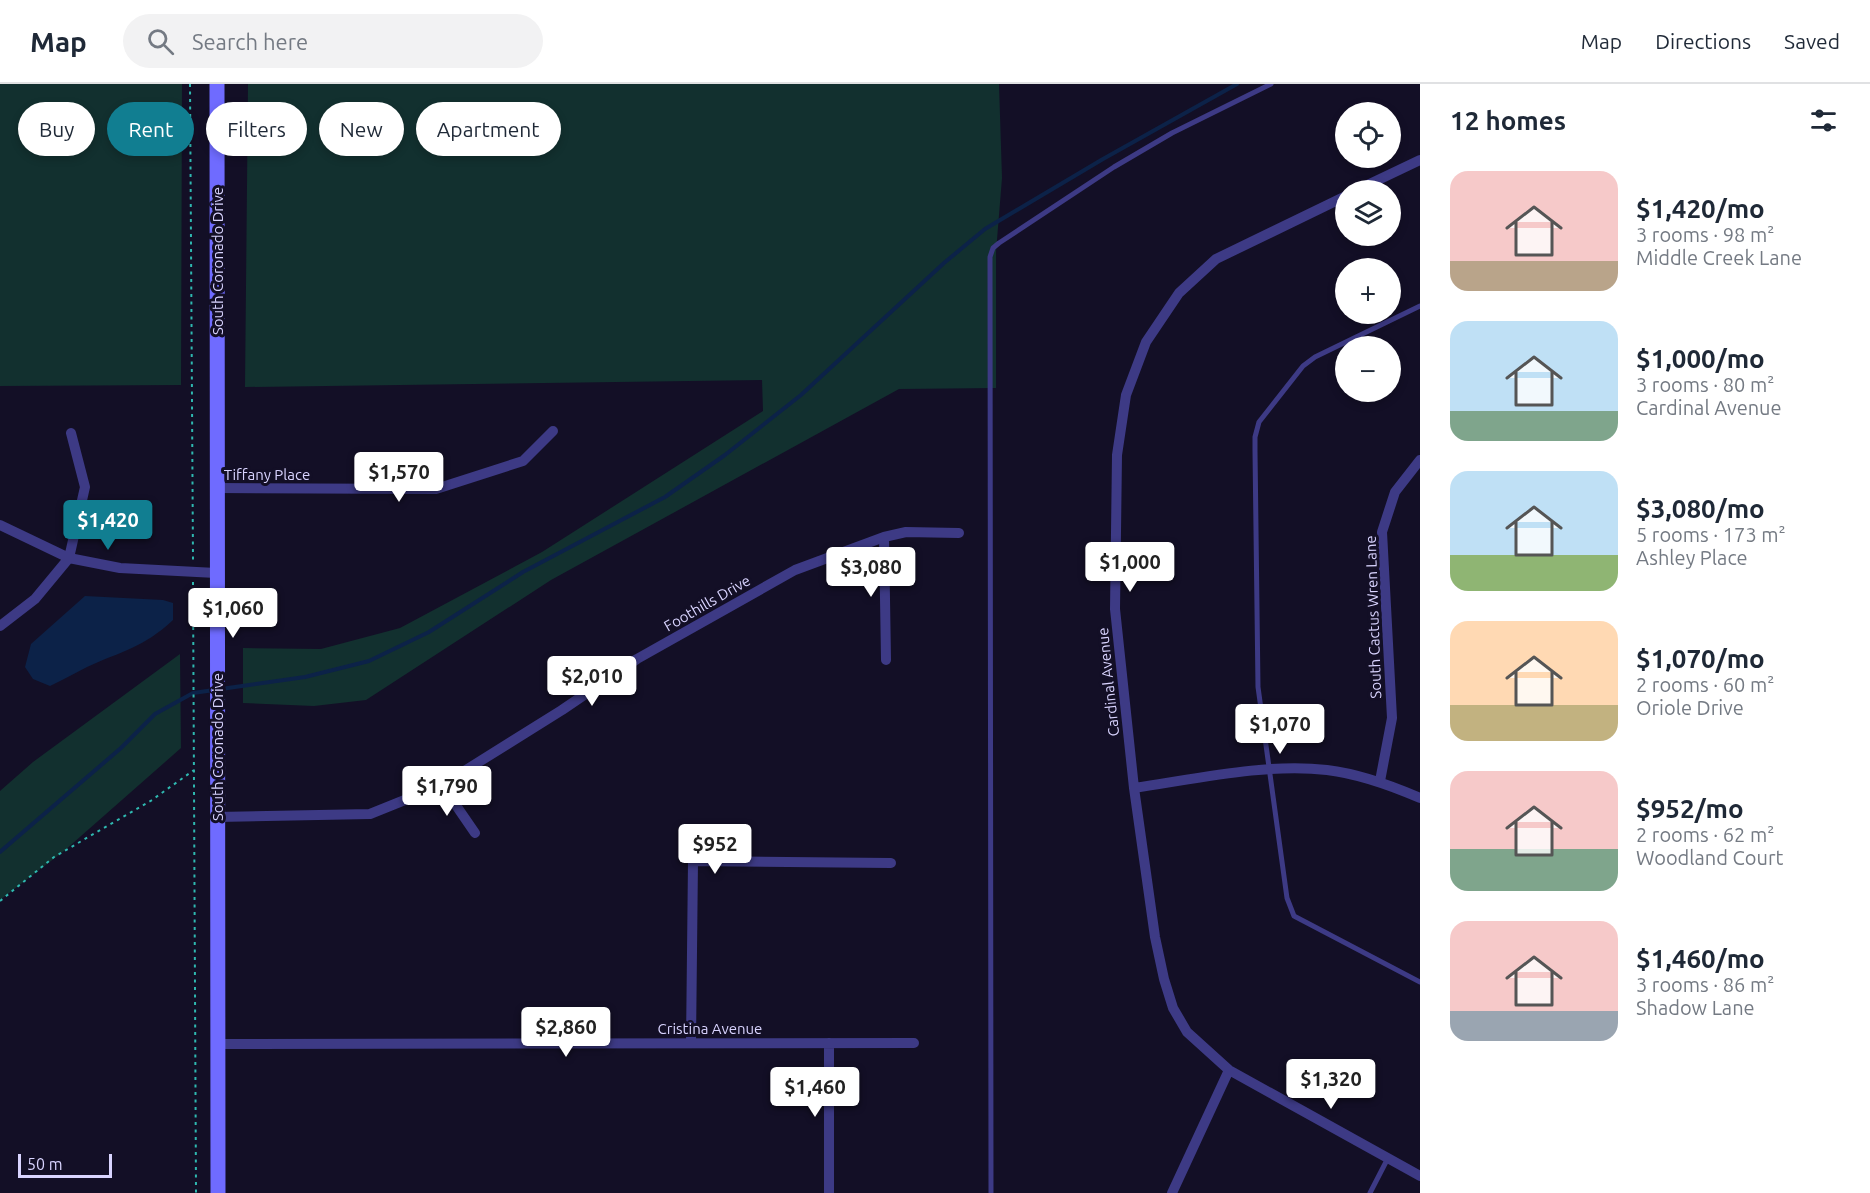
<!DOCTYPE html>
<html lang="en">
<head>
<meta charset="utf-8">
<style>
  body { margin:0; font-family:Ubuntu,sans-serif; background:#f2f2f3; color:#1f2937; height:100vh; display:flex; flex-direction:column; font-size:22px; white-space:nowrap }
  * { box-sizing:border-box; margin:0 }
  p { font-size:20px; color:#747a83 }
  .icon { flex:none; width:33px; height:33px; fill:none; stroke:currentColor; stroke-width:2; stroke-linecap:round; stroke-linejoin:round }
  .map { position:relative; flex:1; overflow:hidden }
  .panel { display:flex; flex-direction:column; background:#fff; width:450px }
  .panel>* { flex:none }
  .banner { position:absolute; left:18px; top:18px; width:570px; height:54px; display:flex; gap:12px }
  .buttons { position:absolute; left:1335px; top:18px; display:grid; gap:12px }
  .buttons a { display:grid; place-items:center; width:66px; height:66px; border-radius:50%; background:#fff; box-shadow:0 3px 9px #0003; font-size:30px }
  .scale { position:absolute; left:18px; bottom:15px; width:94px; box-sizing:border-box; padding-left:6px; border:3px solid #d9d4ff; border-top:0; font-size:16px; line-height:21px; white-space:nowrap; color:#d9d4ff; -webkit-text-stroke:4px #130f26; paint-order:stroke }
  .price { position:absolute; translate:-50% -51px; padding:0 14px; border-radius:6px; background:#fff; color:#222; font-size:20px; line-height:39px; filter:drop-shadow(0 2px 3px #0008) }
  .price::after { content:''; position:absolute; left:50%; top:36px; width:18px; height:14px; margin-left:-9px; background:inherit; clip-path:polygon(0 0,100% 0,50% 100%) }
  .price.on { background:#117e91; color:#fff }
  ul { padding:0; list-style:none }
  li { display:flex; align-items:center; gap:18px; height:150px; padding:0 30px }
  li span { display:grid; place-items:center; flex:none; width:168px; height:120px; border-radius:18px; color:#555 }
  li>.icon { margin-inline-start:auto }
  span .icon { width:72px; height:72px; fill:#fffc; stroke-width:1 }
  li b { font-size:26px }
  h2 { display:flex; justify-content:space-between; align-items:center; height:72px; padding:0 30px; font-size:26px }
  .pill { padding:0 21px; border-radius:27px; background:#fff; box-shadow:0 3px 9px #0003; font-size:21px; line-height:54px }
  .pill.on { background:#117e91; color:#fff }
  header { display:flex; align-items:center; gap:36px; box-sizing:border-box; height:84px; padding:0 30px; background:#fff; border-bottom:2px solid #e0e1e3 }
  header strong { font-size:28px }
  nav { display:flex; gap:33px; margin-inline-start:auto; font-size:21px }
  .search { width:420px; height:54px; background:#f2f2f3; display:flex; align-items:center; gap:15px; box-sizing:border-box; padding:0 21px; border-radius:33px; color:#747a83; font-size:22px }
  main { display:flex; flex:1; min-height:0 }
  .map>svg:first-child { display:block }
  .green { fill:#12302f }
  .water { fill:#0c2248 }
  .lines { fill:none; stroke-linecap:round; stroke-linejoin:round }
  .stream { stroke:#0c2248; stroke-width:4 }
  .path { stroke:#2fb8b0; stroke-width:2; stroke-dasharray:3 4.5; stroke-linecap:butt }
  .lane { stroke:#3d3a85; stroke-width:5 }
  .street { stroke:#3d3a85; stroke-width:10 }
  .secondary { stroke:#6f6bff; stroke-width:15 }
  .labels { text-anchor:middle; dominant-baseline:central; stroke-width:6; stroke-linejoin:round; paint-order:stroke }
  .street-label { font-size:15px; fill:#d9d4ff; stroke:#130f26 }
</style>
</head>
<body>
<header>
<strong>Map</strong>
<div class="search"><svg class="icon" aria-label="search" viewBox="0 0 24 24"><circle cx="10" cy="10" r="6"/><path d="M15 15l6 6"/></svg>Search here</div>
<nav><a>Map</a><a>Directions</a><a>Saved</a></nav>
</header>
<main>
<div class="map">
<svg width="1420" height="1109" viewBox="0 0 1420 1109">
  <rect width="100%" height="100%" fill="#130f26"/>
  <!-- green -->
  <path class="green" d="M0 0H182L181 301 0 302Z
    M248 0H999L1002 94 996 168V304L899 305 551 496 366 616 314 622 243 619V564L321 565 400 544 542 468 763 327 762 296 245 303Z
    M180 570 181 664 64 767 0 816V707L33 678Z"/>
  <!-- water -->
  <path class="water" d="M85 512 163 516 173 519V536C143 564 122 567 87 583 75 589 63 596 50 602L33 595 25 583 31 560Z"/>
  <g class="lines">
    <!-- stream -->
    <path class="stream" d="M221 605 305 593 369 577 429 548 523 488 665 413 725 371 801 311 944 179 985 145 1103 75 1237 0
      M0 768 121 664 155 630 193 609 214 606"/>
    <!-- path -->
    <path class="path" d="M190 0 193 477
      M193 498 196 1109
      M0 817 54 773 152 716 194 686"/>
    <!-- lane -->
    <path class="lane" d="M1420 222 1315 273 1303 282 1259 338 1255 353V367L1258 603 1287 814 1294 832 1420 898
      M991 1109 990 173 993 164 999 159 1114 83 1172 49 1271 0
      M1370 1109 1388 1074"/>
    <!-- street -->
    <path class="street" d="M1357 106 1420 76
      M1346 112 1216 175 1179 209 1146 258 1126 311 1117 371 1115 525 1134 704 1155 853 1164 895 1173 924 1187 948 1229 986 1420 1092
      M216 404 436 405 523 377 553 347
      M0 441 69 474 120 484 216 489
      M884 453 886 576
      M0 542 35 515 69 474 85 403 71 349
      M1380 697 1392 634 1382 448 1395 408 1420 376
      M442 701 475 749
      M1134 704C1196 695 1265 679 1327 686 1360 690 1390 701 1420 714
      M217 733 370 730 442 701 562 626 637 575 795 486 884 453 906 448 959 449
      M691 959 693 777 891 779
      M829 959V1109
      M218 960 914 959
      M1172 1109 1229 986"/>
    <!-- secondary -->
    <path class="secondary" d="M217 0 218 1109"/>
  </g>
  <g class="labels">
    <!-- street labels -->
    <g class="street-label">
      <text transform="translate(217 177) rotate(-90)">South Coronado Drive</text>
      <text x="267" y="390">Tiffany Place</text>
      <text transform="translate(707 519) rotate(-30)">Foothills Drive</text>
      <text transform="translate(1373 533) rotate(-92)">South Cactus Wren Lane</text>
      <text transform="translate(1108 598) rotate(-96)">Cardinal Avenue</text>
      <text transform="translate(217 663) rotate(-90)">South Coronado Drive</text>
      <text x="710" y="944">Cristina Avenue</text>
    </g>
  </g>
</svg>
<div class="buttons">
<a><svg class="icon" aria-label="locate" viewBox="0 0 24 24"><circle cx="12" cy="12" r="6"/><path d="M12 2v4M12 18v4M2 12h4M18 12h4"/></svg></a>
<a><svg class="icon" aria-label="layers" viewBox="0 0 24 24"><path d="M12 4l9 5-9 5-9-5zM3 14l9 5 9-5"/></svg></a>
<a>+</a>
<a>−</a>
</div>
<div class="scale">50 m</div>
<b class="price" style="left:399px;top:419px">$1,570</b>
<b class="price on" style="left:108px;top:467px">$1,420</b>
<b class="price" style="left:1130px;top:509px">$1,000</b>
<b class="price" style="left:871px;top:514px">$3,080</b>
<b class="price" style="left:233px;top:555px">$1,060</b>
<b class="price" style="left:592px;top:623px">$2,010</b>
<b class="price" style="left:1280px;top:671px">$1,070</b>
<b class="price" style="left:447px;top:733px">$1,790</b>
<b class="price" style="left:715px;top:791px">$952</b>
<b class="price" style="left:566px;top:974px">$2,860</b>
<b class="price" style="left:1331px;top:1026px">$1,320</b>
<b class="price" style="left:815px;top:1034px">$1,460</b>
<div class="banner">
<a class="pill">Buy</a>
<a class="pill on">Rent</a>
<a class="pill">Filters</a>
<a class="pill">New</a>
<a class="pill">Apartment</a>
</div>
</div>
<section class="panel">
<h2>12 homes<svg class="icon" aria-label="filters" viewBox="0 0 24 24"><path d="M4 7h16M4 17h16"/><circle cx="9" cy="7" r="2"/><circle cx="15" cy="17" r="2"/></svg></h2>
<ul>
<li><span style="background:linear-gradient(#f6c9c9 75%,#b9a48a 0)"><svg class="icon" aria-label="home" viewBox="0 0 24 24"><path d="M3 11l9-7 9 7M6 9v11h12V9"/></svg></span><div><b>$1,420/mo</b><p>3 rooms · 98 m²</p><p>Middle Creek Lane</p></div></li>
<li><span style="background:linear-gradient(#bfe0f5 75%,#7fa58c 0)"><svg class="icon" aria-label="home" viewBox="0 0 24 24"><path d="M3 11l9-7 9 7M6 9v11h12V9"/></svg></span><div><b>$1,000/mo</b><p>3 rooms · 80 m²</p><p>Cardinal Avenue</p></div></li>
<li><span style="background:linear-gradient(#bfe0f5 70%,#8fb573 0)"><svg class="icon" aria-label="home" viewBox="0 0 24 24"><path d="M3 11l9-7 9 7M6 9v11h12V9"/></svg></span><div><b>$3,080/mo</b><p>5 rooms · 173 m²</p><p>Ashley Place</p></div></li>
<li><span style="background:linear-gradient(#ffd9b3 70%,#c2b280 0)"><svg class="icon" aria-label="home" viewBox="0 0 24 24"><path d="M3 11l9-7 9 7M6 9v11h12V9"/></svg></span><div><b>$1,070/mo</b><p>2 rooms · 60 m²</p><p>Oriole Drive</p></div></li>
<li><span style="background:linear-gradient(#f6c9c9 65%,#7fa58c 0)"><svg class="icon" aria-label="home" viewBox="0 0 24 24"><path d="M3 11l9-7 9 7M6 9v11h12V9"/></svg></span><div><b>$952/mo</b><p>2 rooms · 62 m²</p><p>Woodland Court</p></div></li>
<li><span style="background:linear-gradient(#f6c9c9 75%,#9aa5b1 0)"><svg class="icon" aria-label="home" viewBox="0 0 24 24"><path d="M3 11l9-7 9 7M6 9v11h12V9"/></svg></span><div><b>$1,460/mo</b><p>3 rooms · 86 m²</p><p>Shadow Lane</p></div></li>
</ul>
</section>
</main>
</body>
</html>
